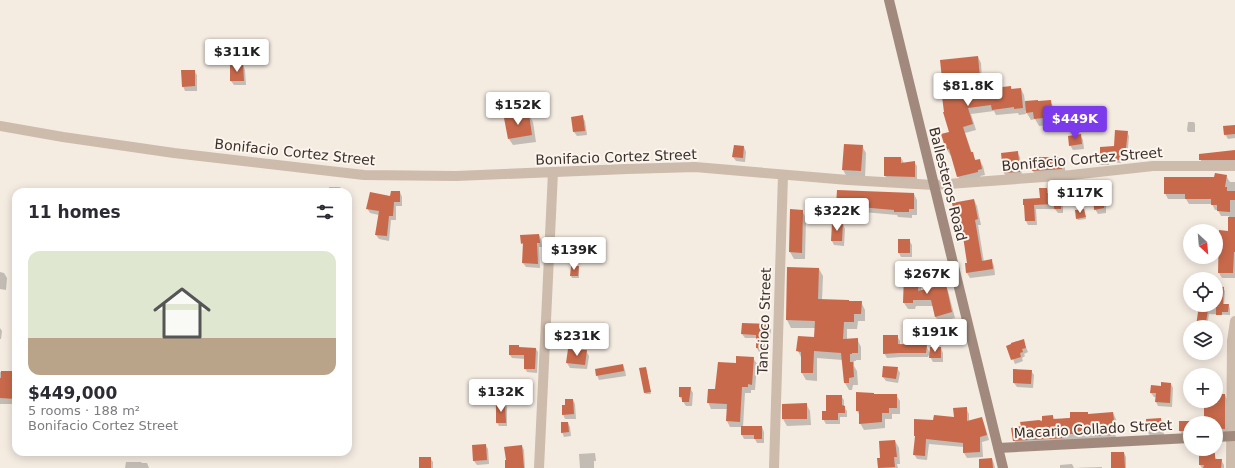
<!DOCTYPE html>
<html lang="en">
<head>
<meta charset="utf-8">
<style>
  body { margin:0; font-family:"DejaVu Sans",sans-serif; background:#f7f7f7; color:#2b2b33; height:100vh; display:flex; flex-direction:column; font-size:15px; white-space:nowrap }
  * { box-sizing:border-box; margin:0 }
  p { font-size:13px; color:#7c7c81 }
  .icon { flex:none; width:22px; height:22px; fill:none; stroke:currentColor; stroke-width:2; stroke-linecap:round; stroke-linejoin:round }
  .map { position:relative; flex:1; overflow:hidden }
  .sheet { position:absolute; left:12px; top:188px; width:340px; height:268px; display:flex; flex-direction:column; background:#fff; border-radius:12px; box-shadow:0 2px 10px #0003 }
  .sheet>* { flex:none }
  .needle { width:26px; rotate:154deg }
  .tools { position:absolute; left:1183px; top:224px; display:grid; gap:8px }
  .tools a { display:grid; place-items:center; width:40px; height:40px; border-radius:50%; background:#fff; box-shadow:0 2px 10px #0003; font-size:20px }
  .price { position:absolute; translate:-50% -34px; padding:0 9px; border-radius:4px; background:#fff; color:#222; font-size:13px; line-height:26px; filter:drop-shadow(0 1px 2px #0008) }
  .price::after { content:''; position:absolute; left:50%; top:24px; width:12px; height:9px; margin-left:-6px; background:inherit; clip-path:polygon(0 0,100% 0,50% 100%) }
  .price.current { background:#7c3aed; color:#fff }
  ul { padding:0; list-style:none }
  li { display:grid; align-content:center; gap:8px; height:212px; padding:0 16px }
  li span { display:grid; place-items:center; height:124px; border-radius:12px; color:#555 }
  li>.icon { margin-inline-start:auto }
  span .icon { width:72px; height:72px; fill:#fffc; stroke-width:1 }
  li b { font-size:17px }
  h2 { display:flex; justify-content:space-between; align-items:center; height:48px; padding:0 16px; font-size:17px }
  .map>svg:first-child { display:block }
  .shadow { fill:#0003 }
  .building { fill:#c8694b }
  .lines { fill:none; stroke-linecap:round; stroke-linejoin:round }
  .street { stroke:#cdbbac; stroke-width:10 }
  .secondary { stroke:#a18a7d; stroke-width:10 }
  .labels { text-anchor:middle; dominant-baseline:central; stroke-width:4; stroke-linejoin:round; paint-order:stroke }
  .street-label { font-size:14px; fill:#3b302b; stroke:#fbf5ee }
</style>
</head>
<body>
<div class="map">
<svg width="1235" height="468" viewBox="0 0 1235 468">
  <rect width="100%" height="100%" fill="#f4ebe1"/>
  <!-- shadow -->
  <path class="shadow" d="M978 57 981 63 982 79 987 85V89L1011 87 1012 90 1021 89 1024 95 1025 102 1050 101 1054 108 1056 124 1039 126 1035 119 1031 120 1025 110 1026 114 1019 115 1018 113 996 115 994 111 971 114 976 130 965 133 972 153 976 161 979 160 983 166 985 175 980 176 981 178 961 182 958 176 952 155 951 156 947 150 943 135 950 133 944 89Z
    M243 65 245 70 246 85H234L231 81Z
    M194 71 197 75V91H185L183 86Z
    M1103 107 1106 130H1101L1100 128Z
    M1070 111H1078L1079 120H1071Z
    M529 115 533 122 536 142 513 145 509 139Z
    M582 117 585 121 587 135 577 136 574 132 572 118Z
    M1188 122H1194L1195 124V132H1188L1187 130Z
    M1235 126V138L1228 139 1225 134Z
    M1127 132 1129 136 1127 159H1121V163L1109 162V165H1099L1097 162 1115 147Z
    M1080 135 1083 140 1084 149 1073 150 1070 145Z
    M862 146 866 153 865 178 847 177 843 170Z
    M744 147 746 152 745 162 736 161 733 157Z
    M1235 151V164H1203L1200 159Z
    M1017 152 1020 157 1022 176 1007 178 1004 173 1002 154Z
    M901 158 904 163 914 162 917 166V181L887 180 885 175Z
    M1034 158H1061L1065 165V176L1037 178 1033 171Z
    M1226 176 1230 182H1235V278H1222L1219 273 1229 232V216H1221L1218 210H1215L1212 204H1189L1186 199H1168L1165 193 1215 178Z
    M329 187H340L343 192H329Z
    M1104 188 1106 193V213L1098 214 1095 209Z
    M1047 189 1050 194H1060L1063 198V213H1058L1055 209H1036L1037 225H1028L1026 221 1024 199H1041Z
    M400 192 402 197V206H396V220H391L389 241 379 239 376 235 379 215 370 213 367 208 391 198Z
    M914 194 917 200V215H912V218L898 217 897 215 840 210 837 205Z
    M974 200 977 206 981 225H978L984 262 991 260 994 266 995 275 970 278 967 273 968 264 963 228 960 229 957 223Z
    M791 210 802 211 806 218 805 259H794L790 252Z
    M1084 210 1086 219 1078 220 1077 218Z
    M843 224 845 229 844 246 834 245 832 241Z
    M539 235 541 239 542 247H539L540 268 526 267 523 263 524 247 522 243Z
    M909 240 912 245V257H901L899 253Z
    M578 267 579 269V278H572L571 276Z
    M788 268 819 269 823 276 822 300 861 302 865 310V321H858L857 329H847V340L857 339 861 347V360H856V361H854V366L857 371 858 385H853L852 390H849L845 383 843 360 817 358V381L806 380 802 373V359L798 351 815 338V328H791L787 320Z
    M0 272 4 273 7 278 6 290 0 289Z
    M905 275H913L921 286V291L945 286 948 291 955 318 939 322 935 316 933 306H916L915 309H908L904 303Z
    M1216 287 1223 288 1225 291 1224 305H1228L1230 308V315L1209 314 1207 327H1198L1197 325 1200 305H1216Z
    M768 325 771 329 770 339H766V352H759L757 348V338H745L742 334Z
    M0 328 2 331 1 339H0Z
    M897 336 900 341V345L926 346 930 353 941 348 943 353V362H933L929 355 928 357H901L887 358 884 353Z
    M1023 340 1028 352 1024 354 1025 356 1022 358 1023 361 1015 364 1008 346Z
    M519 348 536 349 538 352 537 373 527 372 525 368V359L512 358 510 355Z
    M586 351 589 356 587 369 570 368 567 363Z
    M753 358 757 364 755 390H751V393H745L743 427H762L764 432V443H757L755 439H744L742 435V427H730L727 421V409H711L708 402 737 364Z
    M623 365 625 370 626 376 599 380 597 375Z
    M646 368 651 394H646L645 393Z
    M897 368 900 373 898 383 886 381 883 377Z
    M1031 371 1034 375 1033 388 1017 387 1014 383Z
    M0 372H16V404H0Z
    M1171 384 1173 388 1172 407 1158 406 1156 402V397H1154L1151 393Z
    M690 388 693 393 692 406H686L680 397Z
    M857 393 874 395H896L900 401V414H892V419H885V428L864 430 860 423V416L857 411Z
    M1216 395H1225L1228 401V435H1216V423H1190V437H1184L1180 431V422L1205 421 1216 401Z
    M841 396 844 400V407L847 411V417H840V424H826L823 419 827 412Z
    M573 400 575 404 576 419H565L563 414 566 406Z
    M505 403 507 407V426H499L497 422Z
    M806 404 810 411 811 425 787 426 783 419V405Z
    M966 408 969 414V421L981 418 984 423 989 440 982 442 983 457 967 458 964 453V447L929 444 927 460 917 459 914 454 934 421 955 418Z
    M1113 413 1116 419 1117 426H1115L1116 441 1017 446 1014 440 1053 416 1055 420 1088 415Z
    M1161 419 1163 424 1164 435 1150 436 1147 431V420Z
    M568 423 570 427 571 436 564 437 562 432Z
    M895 441 899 448 900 464H897L898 468H879L878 459H881Z
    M485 445 488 449 489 464 477 465 474 461Z
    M522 446 524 450 525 468H506Z
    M595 453 596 461H594V468H580L579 454Z
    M1124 453 1126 457V468H1112Z
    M1200 454H1214L1217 460H1221L1224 465V468H1202L1200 465Z
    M430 458 433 462V468H420Z
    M992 459 994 464 995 468H980Z
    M126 462H141L142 463H147L149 468H125Z
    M1072 464 1074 468 1102 467V468H1060V465Z"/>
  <!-- building -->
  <path class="building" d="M978 56 980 78H984L985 89 1011 86V89L1021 88 1023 108 1014 109V107L992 110 991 105 968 108 973 124 963 127 971 152H973L975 160 980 159 982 169 978 170V172L957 177 949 149 946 150 941 134 949 132 943 112H944L941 89H943L940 60Z
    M243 64 244 81H230V65Z
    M181 70H195V86L182 87Z
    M1038 100V101L1051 100 1053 117 1034 119 1033 112 1026 113 1025 101Z
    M1103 106 1106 128 1099 129 1096 107Z
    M1069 110H1079V118H1069Z
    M529 114 532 135 508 139 504 118Z
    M583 115 585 131 573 132 571 117Z
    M1235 125V134L1224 135 1223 126Z
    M1115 130 1128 131 1125 156 1120 155 1119 160 1107 159V162H1096V153H1100V147L1114 146Z
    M1081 134 1082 144 1069 146 1068 136Z
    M844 144 863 145 861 171 842 170Z
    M734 145 744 146 743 158 732 157Z
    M1235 150V160H1199V154Z
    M1018 151 1020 172 1003 173 1001 153Z
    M884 157H901V163L915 161V177L884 176Z
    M1033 157H1062V169L1032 171Z
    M1215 173 1227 175 1225 187H1227V191H1235V200H1230V212L1217 211V205H1211V199H1185V194H1164V177H1214Z
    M1104 187V208L1094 210 1093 188Z
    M1039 188H1047V193H1061V209H1054V204L1034 205 1035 221H1025L1024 205H1023V199L1040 198Z
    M837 190 914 193V209H909V212H894V210L836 205Z
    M391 191H400V202H394L393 216H389L387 236 375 235 379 211 366 209 370 192 390 196Z
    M974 199 978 219 975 220 982 261 992 259 993 269 966 273 965 263H967L961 223 956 224 952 203Z
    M790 209 803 210 802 253 789 252Z
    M1084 209 1086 217 1076 219 1075 210Z
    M1228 217H1235V252H1234L1233 273H1218L1219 230 1228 231Z
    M832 223H843L842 241H831Z
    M539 234 540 243H537L538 264 522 263 523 243 521 244 520 235Z
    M898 239H910V253H898Z
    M571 266H579L578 276H570Z
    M787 267 819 268 818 299 849 300V301H862L861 314H854V322H844L843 339 858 338V353H852V354H850V362H853L854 377 849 378V383H844L841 353 814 351 813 373H801V352L796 351 798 336 814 337 815 321 786 320Z
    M904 274H913V279L919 280 918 291 946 284 952 312 935 317 931 300H913V303H903Z
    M1216 286 1224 287 1223 304H1229L1228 312H1222V315H1216Z
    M1199 305H1209L1205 327 1196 326Z
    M742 323 769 324V335H764V349L756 348V335L741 334Z
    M883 335H898V344L927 345 926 353H898L883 354Z
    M1024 339 1026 348 1022 349 1023 352 1020 353 1021 357 1011 360 1006 346 1011 344V343Z
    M509 345H519V347L536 348 535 369H524V355H509Z
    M930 347H941V358H929Z
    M568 349 587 350 585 365 566 363Z
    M736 356 754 357 752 385 748 384V387H742L740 422 726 421 727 404 707 403 708 389H715L718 362 736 363Z
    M623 364 624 371 596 376 595 369Z
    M883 366 898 367 896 379 882 377Z
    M646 367 651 392 644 393 639 368Z
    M1013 369 1032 370 1031 384 1013 383Z
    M1 371H16V399L0 398V378H1Z
    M1161 382 1171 383 1170 403 1155 402 1156 393H1150L1151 385 1161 386Z
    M679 387H691L689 402H682V397H679Z
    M856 392 874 393V394H897V408H889V413H882V422L859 424V411H856Z
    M1216 394H1225V429H1216V423H1204V401H1216Z
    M826 395H842V405L845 406V413H838V420H822V411H826Z
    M565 399H573L574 414 562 415V405H565Z
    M496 402H505L506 423H496Z
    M807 403V419H782V404Z
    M967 407V421L982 417 987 435 980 437V452L963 453V443L926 439 925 456 913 455 915 436H914V419L933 420 934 415 954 417 953 408Z
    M1070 412H1088V414L1113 412 1114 420H1113V435L1095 436V434H1065L1066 438 1013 441 1011 428 1021 426 1020 422 1039 420 1042 421V416L1053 415V419L1070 418Z
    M1161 418 1162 431H1146V419Z
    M1179 421H1190V431H1179Z
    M561 422H568L569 432 561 433Z
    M741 426H762V439H754V435H741Z
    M895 440 897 457H894L895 467 878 468 877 458H880L879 441Z
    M486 444 487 460 473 461 472 445Z
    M522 445 524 468H505V460H506L504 447Z
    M1111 452H1124L1125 468H1111Z
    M1199 453H1215V459H1222L1221 468H1203L1204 465H1199Z
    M419 457H431V468H419Z
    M992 458 993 468H979V459Z"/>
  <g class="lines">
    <!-- street -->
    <path class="street" d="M0 126 63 137 174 153 364 175 456 176 627 169 695 167 848 180 934 185 1071 175 1153 166H1235
      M539 468 553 172
      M774 468 783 175
      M1231 468 1232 341 1235 321"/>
    <!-- secondary -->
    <path class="secondary" d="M889 0 1003 468
      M1216 437 1235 436
      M998 448 1190 438"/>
  </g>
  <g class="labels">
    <!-- street labels -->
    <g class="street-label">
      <text transform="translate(295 152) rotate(6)">Bonifacio Cortez Street</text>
      <text transform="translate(616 157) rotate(-2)">Bonifacio Cortez Street</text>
      <text transform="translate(1082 159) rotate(-5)">Bonifacio Cortez Street</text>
      <text transform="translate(948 184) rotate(76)">Ballesteros Road</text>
      <text transform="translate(764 321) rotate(-88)">Tancioco Street</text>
      <text transform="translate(1093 429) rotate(-3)">Macario Collado Street</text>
    </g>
  </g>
</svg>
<div class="tools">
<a><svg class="needle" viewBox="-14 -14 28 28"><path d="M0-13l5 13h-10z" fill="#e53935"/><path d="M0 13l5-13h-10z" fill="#7c7c81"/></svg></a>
<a><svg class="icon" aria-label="locate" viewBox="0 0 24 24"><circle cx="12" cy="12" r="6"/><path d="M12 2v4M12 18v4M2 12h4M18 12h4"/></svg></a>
<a><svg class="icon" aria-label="layers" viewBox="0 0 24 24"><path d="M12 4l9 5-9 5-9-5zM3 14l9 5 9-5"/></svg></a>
<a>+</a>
<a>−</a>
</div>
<b class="price" style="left:237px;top:73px">$311K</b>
<b class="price" style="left:968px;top:107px">$81.8K</b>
<b class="price" style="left:518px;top:126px">$152K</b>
<b class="price current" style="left:1075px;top:140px">$449K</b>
<b class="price" style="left:1080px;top:214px">$117K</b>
<b class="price" style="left:837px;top:232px">$322K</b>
<b class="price" style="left:574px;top:271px">$139K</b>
<b class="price" style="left:927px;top:295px">$267K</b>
<b class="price" style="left:935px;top:353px">$191K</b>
<b class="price" style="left:577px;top:357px">$231K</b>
<b class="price" style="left:501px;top:413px">$132K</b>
<section class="sheet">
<h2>11 homes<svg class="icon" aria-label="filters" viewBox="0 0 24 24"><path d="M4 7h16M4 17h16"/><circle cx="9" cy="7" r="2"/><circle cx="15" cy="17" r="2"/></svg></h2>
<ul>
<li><span style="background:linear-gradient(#dfe7d0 70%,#b9a48a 0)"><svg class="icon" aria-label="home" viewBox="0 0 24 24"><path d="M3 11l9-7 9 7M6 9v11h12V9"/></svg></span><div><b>$449,000</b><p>5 rooms · 188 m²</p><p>Bonifacio Cortez Street</p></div></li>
</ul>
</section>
</div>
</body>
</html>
